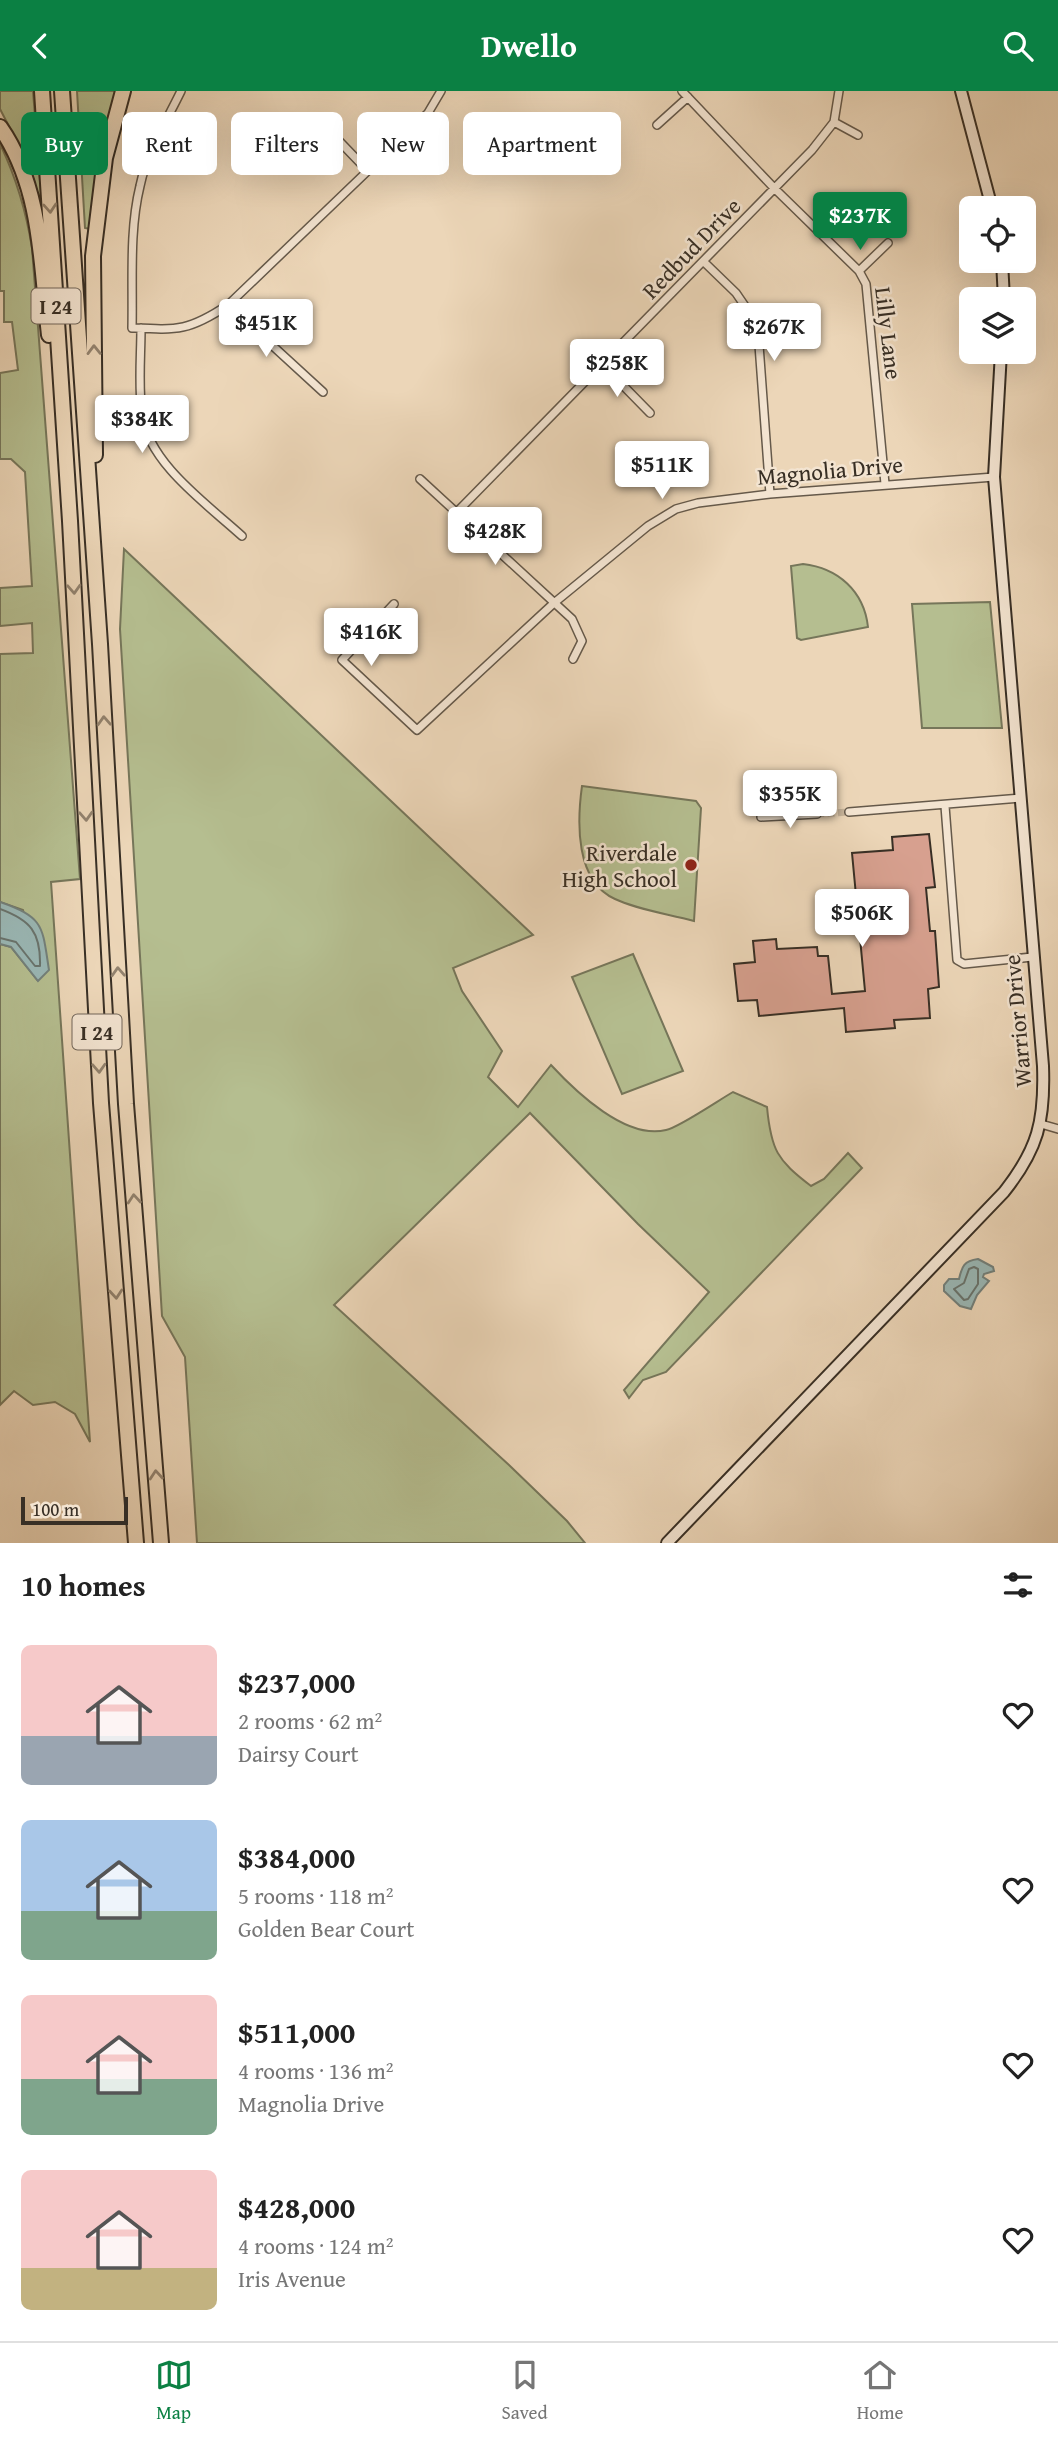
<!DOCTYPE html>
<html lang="en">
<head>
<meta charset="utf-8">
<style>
  body { margin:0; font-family:"Gentium Book Plus",serif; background:#f6f6f6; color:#222; height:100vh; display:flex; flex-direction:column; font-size:26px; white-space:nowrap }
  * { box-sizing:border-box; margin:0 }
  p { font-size:23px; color:#767676 }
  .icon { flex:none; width:38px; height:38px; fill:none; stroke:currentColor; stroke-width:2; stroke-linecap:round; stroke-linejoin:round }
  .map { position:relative; height:1452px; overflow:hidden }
  .drawer { display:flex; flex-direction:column; background:#fff; flex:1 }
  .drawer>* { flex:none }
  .guide { position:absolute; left:21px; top:21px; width:700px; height:63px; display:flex; gap:14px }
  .fabs { position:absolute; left:959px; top:105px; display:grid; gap:14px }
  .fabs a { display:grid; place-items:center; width:77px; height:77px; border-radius:10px; background:#fff; box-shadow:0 7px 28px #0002; font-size:35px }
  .scale { position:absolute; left:21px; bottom:18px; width:107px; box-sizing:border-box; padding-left:7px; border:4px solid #382f25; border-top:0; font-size:19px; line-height:24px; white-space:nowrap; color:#382f25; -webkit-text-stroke:5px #f3e4d1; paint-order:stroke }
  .price { position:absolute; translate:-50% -60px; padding:0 16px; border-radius:7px; background:#fff; color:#222; font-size:23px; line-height:46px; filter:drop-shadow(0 2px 4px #0008) }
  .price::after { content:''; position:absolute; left:50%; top:42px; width:21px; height:16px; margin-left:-10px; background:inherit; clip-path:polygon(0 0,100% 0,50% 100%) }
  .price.current { background:#0b8043; color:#fff }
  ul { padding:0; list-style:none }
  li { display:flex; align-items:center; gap:21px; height:175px; padding:0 21px }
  li span { display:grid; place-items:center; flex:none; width:196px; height:140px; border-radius:10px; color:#555 }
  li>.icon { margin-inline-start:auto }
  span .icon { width:84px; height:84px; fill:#fffc; stroke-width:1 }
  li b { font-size:30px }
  h2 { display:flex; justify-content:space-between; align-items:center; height:84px; padding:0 21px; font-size:30px }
  .tag { padding:0 24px; border-radius:10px; background:#fff; box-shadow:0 7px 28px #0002; font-size:24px; line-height:63px }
  .tag.current { background:#0b8043; color:#fff }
  header { display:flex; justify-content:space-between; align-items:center; height:91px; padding:0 21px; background:#0b8043; color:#fff; font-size:32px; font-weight:800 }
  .dock { display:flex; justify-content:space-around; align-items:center; height:98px; border-top:2px solid #e0e0e0; background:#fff; font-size:19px; color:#767676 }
  .dock a { display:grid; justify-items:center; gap:4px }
  .dock .current { color:#0b8043 }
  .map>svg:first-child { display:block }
  .green { fill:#b5be90; stroke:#76765a; stroke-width:2 }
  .water { fill:#9ab8b6; stroke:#73817c; stroke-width:2 }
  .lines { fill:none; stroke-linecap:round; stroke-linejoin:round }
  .shore { stroke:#69746e; stroke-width:2 }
  .building { fill:#d7a08f; stroke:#382f25; stroke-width:2 }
  .street-tunnel { stroke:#c8b59b; stroke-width:7; stroke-dasharray:7 3.5; stroke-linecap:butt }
  .street-casing { stroke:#65594a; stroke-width:10 }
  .secondary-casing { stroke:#382f25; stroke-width:14 }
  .highway-casing { stroke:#382f25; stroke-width:18 }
  .street { stroke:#f3e4d1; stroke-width:7 }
  .secondary { stroke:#f3e4d1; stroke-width:10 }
  .highway { stroke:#ecd6b8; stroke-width:14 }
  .oneway { stroke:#92826e }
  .poi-dot { fill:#8f2418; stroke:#f3e4d1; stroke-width:2.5 }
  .labels { text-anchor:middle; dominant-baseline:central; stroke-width:5; stroke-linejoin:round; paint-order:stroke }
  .shield { fill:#f3e4d1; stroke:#706559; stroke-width:2 }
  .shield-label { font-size:21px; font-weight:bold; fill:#382f25 }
  .street-label { font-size:23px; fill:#382f25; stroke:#f3e4d1 }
  .poi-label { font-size:23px; fill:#382f25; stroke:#f3e4d1; text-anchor:end }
</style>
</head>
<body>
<header><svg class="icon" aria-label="back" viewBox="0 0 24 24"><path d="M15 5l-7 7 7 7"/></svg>Dwello<svg class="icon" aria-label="search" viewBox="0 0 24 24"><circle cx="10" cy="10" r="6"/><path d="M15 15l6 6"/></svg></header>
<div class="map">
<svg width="1058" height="1452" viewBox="0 0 1058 1452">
  <rect width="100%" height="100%" fill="#ecd6b8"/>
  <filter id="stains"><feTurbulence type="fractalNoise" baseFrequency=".00286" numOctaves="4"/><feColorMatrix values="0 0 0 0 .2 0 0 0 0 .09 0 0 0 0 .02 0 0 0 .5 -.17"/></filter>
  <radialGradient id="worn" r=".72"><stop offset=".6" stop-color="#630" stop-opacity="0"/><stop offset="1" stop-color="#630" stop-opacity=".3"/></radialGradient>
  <!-- green -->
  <path class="green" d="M0 0H33L42 116 28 72 0 18Z
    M77 0H119L90 138 85 137Z
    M0 53C16 86 26 120 32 157L80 788 51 791 90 1351 75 1323 55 1311 33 1314 14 1300 0 1314V853L11 856 38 890 23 819 0 811V563L33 562 32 532 0 535V497L32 495 25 381 11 368H0V282L18 279 12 231H4V200H0Z
    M124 458 533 844 453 877 462 900 502 960 488 986 518 1016 551 974C576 1001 626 1049 666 1039 678 1037 719 1009 733 1001L767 1016C771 1059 777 1069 811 1095L824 1088 848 1062 862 1077 666 1281 643 1289 629 1307 624 1299 709 1201 638 1133 530 1022 334 1214 509 1374 567 1430 585 1452H197L185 1266 162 1225 120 538Z
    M803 473C838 477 864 500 868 536L801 549 797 547 791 475Z
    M990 511 1002 637H922L912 513Z
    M582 695 696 710 701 717 694 830C669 823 638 819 615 808 575 790 577 731 582 695Z
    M633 863 683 980 622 1003 572 886Z"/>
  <!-- water -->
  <path class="water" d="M0 811C45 827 42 835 49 879L38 890 11 856 0 853Z
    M978 1168 993 1176 994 1180 984 1183 983 1186 989 1190 977 1204 971 1218 960 1215 944 1200V1194L949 1188H959C962 1175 964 1170 978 1168Z"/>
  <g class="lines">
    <!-- shore -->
    <path class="shore" d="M0 818C30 829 41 841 40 875H35L16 851 0 847
      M974 1176 978 1178V1193L968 1208 964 1209 954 1198 964 1192 969 1178Z"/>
  </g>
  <!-- building -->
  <path class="building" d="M929 743 935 796 926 797 930 840H935L939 896 928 898 930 927 894 929 895 937 846 941 844 917 759 925 757 909 738 910 734 873 755 871 753 850 776 848 777 858 817 856 818 865H828L832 903 865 900 852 762 893 759 892 746Z"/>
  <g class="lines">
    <!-- street-tunnel -->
    <path class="street-tunnel" d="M817 723 849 721"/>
    <defs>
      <path id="street" d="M181 0C166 31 147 61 140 95 129 140 133 190 132 237 178 239 189 240 228 214L428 22 441 0
        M682 0 775 98 859 180 866 193 885 393
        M317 27 367 79
        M834 31 858 44
        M657 34 688 6
        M704 171 736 202 751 224 759 254 770 403
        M859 180 888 152
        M228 214 323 301
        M141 237C141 265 138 295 142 323 148 372 207 413 242 445
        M603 274 650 322
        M420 388 572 528 582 550 573 568
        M457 421 812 59 834 31 839 0
        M394 513 342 569 417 639 554 512 648 435 676 418 698 412 770 403 994 386
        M945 715 957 869 964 873 1032 866
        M849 721 1020 707
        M761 726 817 723
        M1041 1033 1058 1038"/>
      <path id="secondary" d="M961 0 992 117
        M1002 170 1004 208
        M667 1452 1004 1101C1038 1058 1045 1030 1043 975L994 386 1001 261"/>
      <path id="highway" d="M42 0 70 430 101 1012 136 1452
        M62 0 100 553 126 1013 161 1452
        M0 36C42 96 41 174 49 244
        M95 364 93 165 105 67 123 0"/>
    </defs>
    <!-- street casing -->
    <use href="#street" class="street-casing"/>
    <!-- secondary casing -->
    <use href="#secondary" class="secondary-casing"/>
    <!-- highway casing -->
    <use href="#highway" class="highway-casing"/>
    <!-- street -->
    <use href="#street" class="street"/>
    <!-- secondary -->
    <use href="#secondary" class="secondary"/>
    <!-- highway -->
    <use href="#highway" class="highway"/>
  </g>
  <!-- one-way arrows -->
  <defs><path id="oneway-chevron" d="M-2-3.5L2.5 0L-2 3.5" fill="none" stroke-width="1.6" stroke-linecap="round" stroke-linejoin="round" transform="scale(1.75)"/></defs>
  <g class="oneway">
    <use href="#oneway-chevron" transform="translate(50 117) rotate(86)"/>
    <use href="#oneway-chevron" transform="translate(94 259) rotate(-91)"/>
    <use href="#oneway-chevron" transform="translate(74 498) rotate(87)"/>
    <use href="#oneway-chevron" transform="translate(104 630) rotate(-93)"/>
    <use href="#oneway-chevron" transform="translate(86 725) rotate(87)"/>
    <use href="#oneway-chevron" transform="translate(118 881) rotate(-93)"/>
    <use href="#oneway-chevron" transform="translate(99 977) rotate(87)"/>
    <use href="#oneway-chevron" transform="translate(134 1108) rotate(-95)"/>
    <use href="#oneway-chevron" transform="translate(116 1203) rotate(85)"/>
    <use href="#oneway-chevron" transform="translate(156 1384) rotate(-95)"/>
  </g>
  <!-- markers -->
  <circle class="poi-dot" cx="691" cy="774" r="7"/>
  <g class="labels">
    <!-- shield labels -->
    <g class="shield">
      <rect x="31.5" y="197.5" width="49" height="35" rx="5"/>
      <rect x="72.5" y="923.5" width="49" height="35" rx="5"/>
    </g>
    <g class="shield-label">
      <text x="56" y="215">I 24</text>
      <text x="97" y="941">I 24</text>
    </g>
    <!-- street labels -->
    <g class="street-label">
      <text transform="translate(691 157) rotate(-46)">Redbud Drive</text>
      <text transform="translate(889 242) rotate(83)">Lilly Lane</text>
      <text transform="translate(830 379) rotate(-5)">Magnolia Drive</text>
      <text transform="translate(1017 930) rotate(-95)">Warrior Drive</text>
    </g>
    <!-- poi labels -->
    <g class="poi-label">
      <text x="677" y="761">Riverdale<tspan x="677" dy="26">High School</tspan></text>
    </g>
  </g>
  <rect width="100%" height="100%" filter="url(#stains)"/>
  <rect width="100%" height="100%" fill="url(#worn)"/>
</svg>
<div class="fabs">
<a><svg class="icon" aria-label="locate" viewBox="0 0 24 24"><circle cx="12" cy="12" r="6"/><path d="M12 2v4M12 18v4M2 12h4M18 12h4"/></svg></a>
<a><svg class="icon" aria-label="layers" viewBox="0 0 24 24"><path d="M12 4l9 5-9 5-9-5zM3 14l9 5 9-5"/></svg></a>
</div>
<div class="scale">100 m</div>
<b class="price current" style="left:860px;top:161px">$237K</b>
<b class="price" style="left:266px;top:268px">$451K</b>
<b class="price" style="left:774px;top:272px">$267K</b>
<b class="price" style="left:617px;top:308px">$258K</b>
<b class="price" style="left:142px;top:364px">$384K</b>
<b class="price" style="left:662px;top:410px">$511K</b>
<b class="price" style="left:495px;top:476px">$428K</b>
<b class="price" style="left:371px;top:577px">$416K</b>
<b class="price" style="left:790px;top:739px">$355K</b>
<b class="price" style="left:862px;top:858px">$506K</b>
<div class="guide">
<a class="tag current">Buy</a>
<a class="tag">Rent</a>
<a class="tag">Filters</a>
<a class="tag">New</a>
<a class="tag">Apartment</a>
</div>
</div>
<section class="drawer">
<h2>10 homes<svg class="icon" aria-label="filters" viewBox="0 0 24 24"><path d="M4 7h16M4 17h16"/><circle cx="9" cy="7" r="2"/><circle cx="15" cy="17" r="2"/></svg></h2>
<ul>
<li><span style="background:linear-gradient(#f6c9c9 65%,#9aa5b1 0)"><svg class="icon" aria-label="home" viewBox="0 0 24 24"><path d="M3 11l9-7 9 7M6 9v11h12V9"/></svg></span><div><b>$237,000</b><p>2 rooms · 62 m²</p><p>Dairsy Court</p></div><svg class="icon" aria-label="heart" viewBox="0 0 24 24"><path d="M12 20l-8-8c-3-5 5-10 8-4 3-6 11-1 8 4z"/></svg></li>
<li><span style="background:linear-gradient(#a9c7e8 65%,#7fa58c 0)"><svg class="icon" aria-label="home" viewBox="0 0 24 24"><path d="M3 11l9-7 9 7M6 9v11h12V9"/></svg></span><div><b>$384,000</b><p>5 rooms · 118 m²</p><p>Golden Bear Court</p></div><svg class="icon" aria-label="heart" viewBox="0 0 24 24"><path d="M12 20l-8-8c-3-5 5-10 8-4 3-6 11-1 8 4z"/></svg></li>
<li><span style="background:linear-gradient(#f6c9c9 60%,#7fa58c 0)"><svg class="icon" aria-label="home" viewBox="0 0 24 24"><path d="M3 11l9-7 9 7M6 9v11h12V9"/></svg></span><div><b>$511,000</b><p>4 rooms · 136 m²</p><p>Magnolia Drive</p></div><svg class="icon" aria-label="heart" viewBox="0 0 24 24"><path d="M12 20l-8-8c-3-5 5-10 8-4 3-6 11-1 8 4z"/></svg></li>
<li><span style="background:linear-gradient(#f6c9c9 70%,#c2b280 0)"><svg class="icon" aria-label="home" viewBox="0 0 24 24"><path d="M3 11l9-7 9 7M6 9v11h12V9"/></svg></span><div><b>$428,000</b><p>4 rooms · 124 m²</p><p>Iris Avenue</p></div><svg class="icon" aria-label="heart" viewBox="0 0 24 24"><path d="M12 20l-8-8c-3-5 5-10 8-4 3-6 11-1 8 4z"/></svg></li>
</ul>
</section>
<nav class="dock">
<a class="current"><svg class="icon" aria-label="map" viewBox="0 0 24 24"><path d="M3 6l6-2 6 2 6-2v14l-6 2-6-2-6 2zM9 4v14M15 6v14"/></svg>Map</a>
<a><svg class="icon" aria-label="saved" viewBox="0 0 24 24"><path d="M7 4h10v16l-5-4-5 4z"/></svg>Saved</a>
<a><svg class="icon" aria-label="home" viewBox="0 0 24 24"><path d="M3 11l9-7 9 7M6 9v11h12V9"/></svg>Home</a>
</nav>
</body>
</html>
